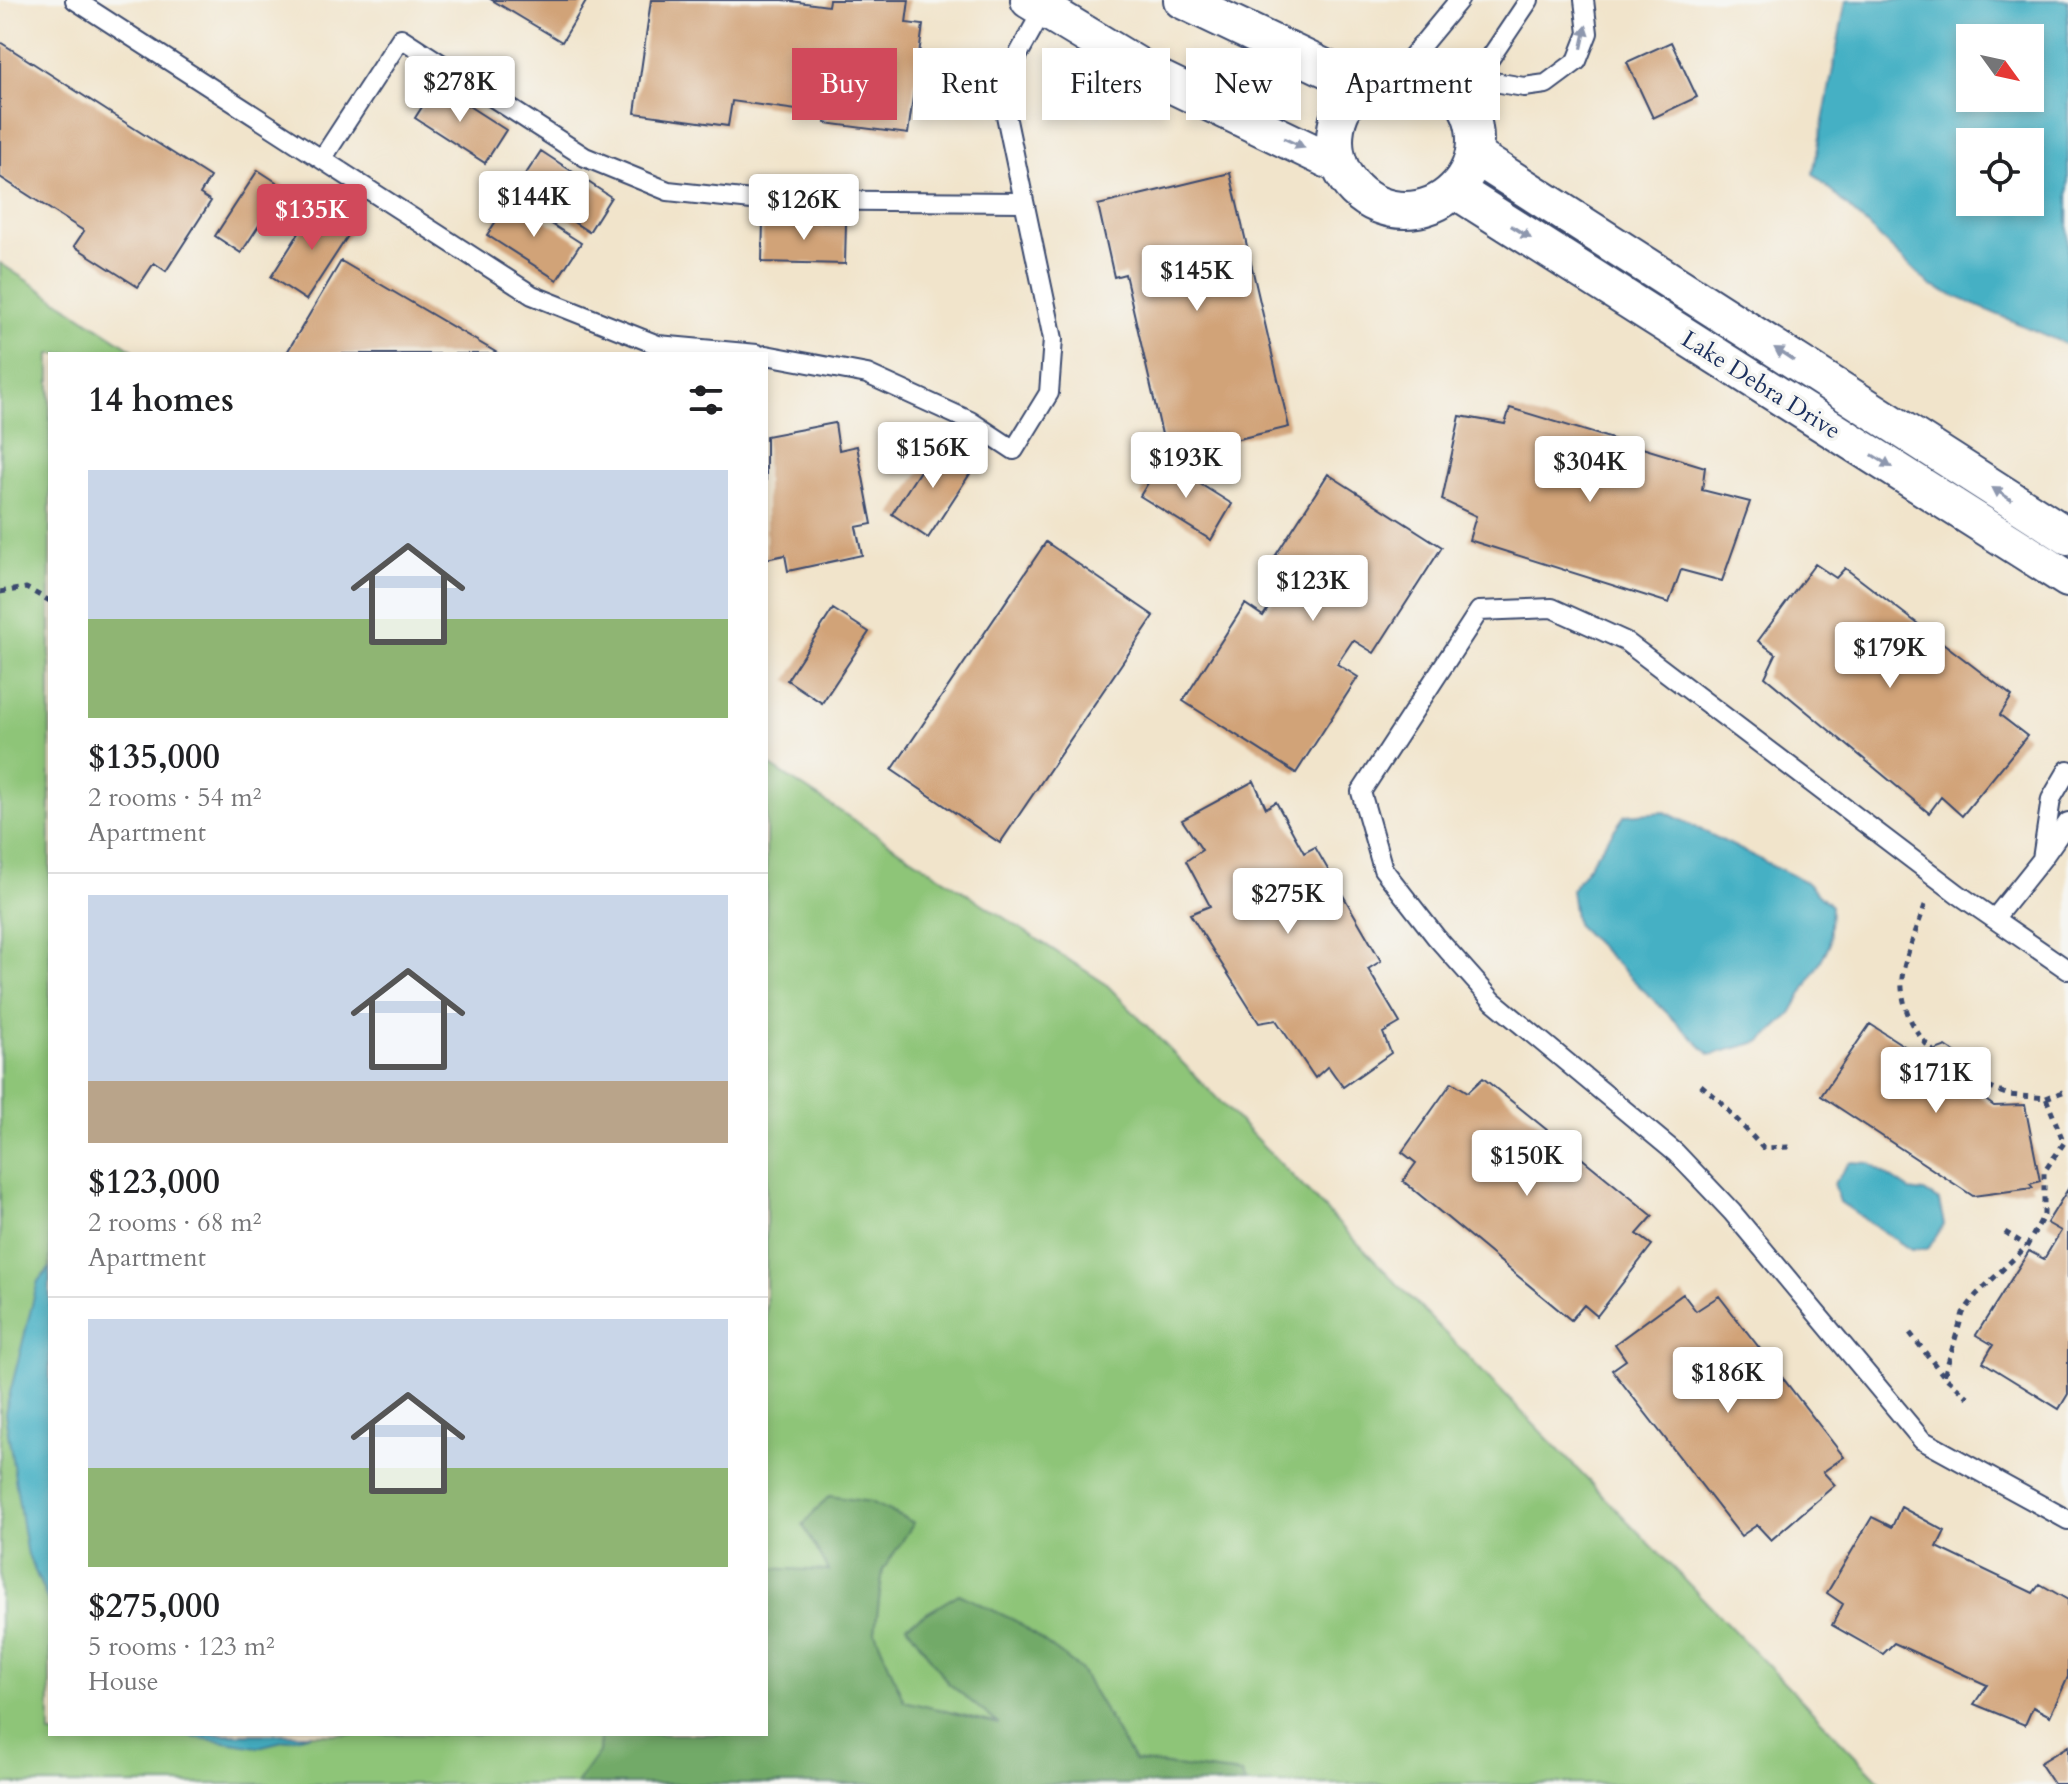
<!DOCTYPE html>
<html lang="en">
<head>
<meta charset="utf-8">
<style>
  body { margin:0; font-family:Cardo,serif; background:#f2f2f2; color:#202124; height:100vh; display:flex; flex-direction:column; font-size:30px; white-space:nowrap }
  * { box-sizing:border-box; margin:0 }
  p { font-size:26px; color:#757577 }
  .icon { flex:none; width:44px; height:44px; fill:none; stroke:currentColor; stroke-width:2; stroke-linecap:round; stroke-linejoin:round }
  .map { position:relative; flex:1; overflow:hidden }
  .drawer { position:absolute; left:48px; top:352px; width:720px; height:1384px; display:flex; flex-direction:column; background:#fff; border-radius:0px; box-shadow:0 4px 12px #0003 }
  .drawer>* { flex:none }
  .guide { position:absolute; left:792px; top:48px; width:760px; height:72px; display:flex; gap:16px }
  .needle { width:52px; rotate:123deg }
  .fabs { position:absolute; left:1956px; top:24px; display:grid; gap:16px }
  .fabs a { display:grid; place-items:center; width:88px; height:88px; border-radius:0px; background:#fff; box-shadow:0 4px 12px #0003; font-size:40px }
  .price { position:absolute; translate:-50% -68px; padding:0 18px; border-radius:8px; background:#fff; color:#222; font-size:26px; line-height:52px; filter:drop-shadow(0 2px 4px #0008) }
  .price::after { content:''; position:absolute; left:50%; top:48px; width:24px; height:18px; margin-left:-12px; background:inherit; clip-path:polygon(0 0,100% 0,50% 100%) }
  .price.on { background:#d1495b; color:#fff }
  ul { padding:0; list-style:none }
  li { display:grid; align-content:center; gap:16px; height:424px; padding:0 40px }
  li+li { border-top:2px solid #e0e0e0 }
  li span { display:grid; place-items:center; height:248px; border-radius:0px; color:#555 }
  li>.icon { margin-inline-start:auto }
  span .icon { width:144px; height:144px; fill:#fffc; stroke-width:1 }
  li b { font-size:34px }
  h2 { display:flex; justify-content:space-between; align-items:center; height:96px; padding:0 40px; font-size:34px }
  .chip { padding:0 28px; border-radius:0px; background:#fff; box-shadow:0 4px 12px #0003; font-size:28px; line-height:72px }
  .chip.on { background:#d1495b; color:#fff }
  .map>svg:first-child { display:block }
  .green { fill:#8ec578; stroke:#547a6b; stroke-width:2 }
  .forest { fill:#72aa68; stroke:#466c63; stroke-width:2 }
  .water { fill:#45b0c4; stroke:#307091; stroke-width:2; fill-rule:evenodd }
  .building { fill:#d1a378 }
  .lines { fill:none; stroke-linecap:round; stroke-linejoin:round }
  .service-casing { stroke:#3b4a6e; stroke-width:22 }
  .minor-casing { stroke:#3b4a6e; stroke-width:40 }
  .path { stroke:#3b4a6e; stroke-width:5; stroke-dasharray:6 6; stroke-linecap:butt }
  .service { stroke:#fff; stroke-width:18 }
  .minor { stroke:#fff; stroke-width:36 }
  .oneway { fill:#8d97ae }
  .labels { text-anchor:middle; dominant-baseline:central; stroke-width:7; stroke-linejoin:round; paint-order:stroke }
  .street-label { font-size:24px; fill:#1b2f5e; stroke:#f6f6f2 }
</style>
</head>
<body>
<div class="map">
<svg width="2068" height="1784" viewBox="0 0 2068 1784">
  <rect width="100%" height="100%" fill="#f6f6f2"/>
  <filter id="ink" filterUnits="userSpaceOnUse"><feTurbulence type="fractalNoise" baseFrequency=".0125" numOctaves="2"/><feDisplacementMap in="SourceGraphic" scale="16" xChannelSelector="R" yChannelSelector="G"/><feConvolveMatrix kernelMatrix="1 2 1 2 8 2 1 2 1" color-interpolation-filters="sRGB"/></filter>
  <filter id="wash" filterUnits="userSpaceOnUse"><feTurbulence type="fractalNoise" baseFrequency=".006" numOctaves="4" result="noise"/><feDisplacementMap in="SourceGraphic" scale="32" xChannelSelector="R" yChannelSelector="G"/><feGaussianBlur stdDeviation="1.8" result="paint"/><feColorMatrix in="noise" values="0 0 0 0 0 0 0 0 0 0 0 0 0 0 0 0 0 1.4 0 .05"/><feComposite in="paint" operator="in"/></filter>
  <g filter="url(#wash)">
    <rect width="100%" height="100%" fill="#f1e4cb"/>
    <!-- green -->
    <path class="green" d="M0 263 139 354H50V1734H766V763L1106 984 1883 1784H0Z"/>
    <!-- forest -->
    <path class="forest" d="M829 1496 871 1502 914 1523 883 1570 875 1632 904 1701 999 1724 948 1683 907 1625 959 1594 1016 1621 1080 1669 1134 1761 1241 1774 1245 1784H576L599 1752 600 1734H766V1568L829 1571 803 1525Z"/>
    <!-- water -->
    <path class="water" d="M1846 0H2068V345L1931 286 1813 174ZM2030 38V98H1970V38ZM2030 142V202H1970V142Z
      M1665 812 1806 882 1831 906 1829 946 1790 1015 1762 1041 1710 1055 1576 924 1571 890 1625 815Z
      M1850 1162 1869 1163 1909 1190 1924 1192 1939 1201 1944 1224 1928 1249 1911 1250 1840 1202 1834 1183Z
      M50 1268V1606L26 1550 5 1413 38 1281Z
      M173 1734H311L258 1747Z"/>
    <g id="blocks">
      <!-- building -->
      <path class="building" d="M492 0H587L562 42Z
        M651 0H783L828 6 829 0H909L906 23 923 25 908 134 825 123 826 114 732 101 728 126 635 113Z
        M0 42 210 177 200 194 211 201 166 271 154 263 138 287 74 246 84 231 0 177Z
        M1671 42 1697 97 1653 118 1627 62Z
        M436 85 506 130 485 163 415 118Z
        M541 151 611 197 589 232 518 186Z
        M258 170 284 187 241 253 215 236Z
        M1230 173 1289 427 1167 456 1125 274 1114 277 1098 205Z
        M511 198 581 243 557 280 487 235Z
        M317 205 353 228 306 300 271 277Z
        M763 220 846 222 845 264 762 262Z
        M341 261 499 354H286Z
        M1510 408 1705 467 1702 490 1750 502 1722 581 1681 570 1669 603 1469 540 1476 516 1442 500 1460 416 1505 424Z
        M835 423 839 450 857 446 872 524 856 527 862 555 788 571 785 555 766 559V436Z
        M938 443 975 466 928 538 892 514Z
        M1162 460 1232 504 1211 540 1140 496Z
        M1328 474 1442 547 1374 653 1353 640 1337 664 1358 677 1296 773 1183 701 1245 604 1263 616 1284 584 1265 572Z
        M1046 542 1154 616 1000 843 892 770Z
        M1815 564 1836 578 1845 568 2012 696 2000 715 2027 736 1962 816 1941 797 1929 813 1765 677 1776 654 1758 641Z
        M833 609 869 632 822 703 787 680Z
        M1254 781 1266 808 1276 802 1304 853 1315 847 1381 961 1368 969 1400 1023 1383 1033 1391 1053 1343 1087 1328 1066 1315 1078 1276 1020 1259 1023 1190 914 1210 906 1186 861 1202 850 1182 820Z
        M1870 1024 1920 1056 1946 1046 1968 1061 1966 1086 1994 1106 2025 1105 2040 1181 2030 1184 2033 1188 1973 1196 1821 1096Z
        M1483 1078 1653 1216 1637 1234 1652 1245 1597 1316 1584 1305 1571 1320 1403 1181 1416 1163 1402 1152 1452 1082 1468 1092Z
        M2068 1189V1394L2059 1409 1983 1362 1993 1345 1976 1335 2029 1251 2044 1259 2061 1231 2047 1223Z
        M1683 1294 1696 1311 1719 1296 1844 1457 1823 1472 1835 1485 1771 1540 1757 1525 1741 1536 1612 1370 1626 1360 1615 1344Z
        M1901 1507 1945 1531 1937 1547 2033 1593 2040 1584 2068 1600V1677L2050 1716 2033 1707 2025 1725 1974 1704 1987 1685 1894 1643 1883 1654 1832 1625 1843 1604 1827 1593 1872 1517 1892 1527Z
        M2068 1746V1784H2054L2040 1763Z"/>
    </g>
  </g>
  <g filter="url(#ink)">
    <use href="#blocks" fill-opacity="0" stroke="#3b4a6e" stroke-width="2"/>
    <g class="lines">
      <defs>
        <path id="service" d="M75 0 532 295 658 345 757 354
          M1402 69 1459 0
          M1476 79 1524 87 1546 84 1577 61 1588 33 1584 0
          M1458 93 1476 79 1529 0
          M322 159 401 38 585 157 668 191 752 200 1023 202
          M766 355 867 374 970 421 1014 450 1049 393 1053 339 1004 106 1013 64 1044 8
          M2044 856 2068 822
          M1994 919 2042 859 2051 799 2068 770
          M2068 970 1958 894 1625 641 1552 608 1479 611 1361 792 1383 869 1436 937 1493 1001 1676 1153 1732 1212 1922 1440 2068 1520"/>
        <path id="minor" d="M1029 0 1158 78 1337 164
          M1182 0 1361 85
          M1335 140a70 70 0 1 1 140 0a70 70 0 1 1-140 0Z
          M1474 155 2068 536
          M1455 190 2068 579"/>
      </defs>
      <!-- service casing -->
      <use href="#service" class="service-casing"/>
      <!-- minor casing -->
      <use href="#minor" class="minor-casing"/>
      <!-- path -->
      <path class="path" d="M0 592 26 588 50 601
        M1925 905C1919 924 1904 959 1902 978 1900 1005 1914 1033 1933 1051
        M1966 1079 2009 1095 2046 1098 2064 1143 2044 1172V1215L2027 1246 1976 1295 1963 1313 1944 1376 1968 1397
        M1701 1085 1719 1100 1763 1148 1792 1147
        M2046 1098 2068 1090
        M2005 1232 2027 1246
        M1910 1333 1943 1375"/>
      <!-- service -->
      <use href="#service" class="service"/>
      <!-- minor -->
      <use href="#minor" class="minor"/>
    </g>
    <!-- one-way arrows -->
    <defs><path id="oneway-solid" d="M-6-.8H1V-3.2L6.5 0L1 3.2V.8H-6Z" transform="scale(2)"/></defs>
    <g class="oneway">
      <use href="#oneway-solid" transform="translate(1584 37) rotate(-78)"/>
      <use href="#oneway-solid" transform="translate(1294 143) rotate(25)"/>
      <use href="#oneway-solid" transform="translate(1521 232) rotate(32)"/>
      <use href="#oneway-solid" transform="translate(1784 354) rotate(-147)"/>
      <use href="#oneway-solid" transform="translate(1882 461) rotate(32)"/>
      <use href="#oneway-solid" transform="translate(2002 494) rotate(-147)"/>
    </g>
  </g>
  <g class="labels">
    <!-- street labels -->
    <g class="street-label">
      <text transform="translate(1761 385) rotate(32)">Lake Debra Drive</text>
    </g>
  </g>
</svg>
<div class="fabs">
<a><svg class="needle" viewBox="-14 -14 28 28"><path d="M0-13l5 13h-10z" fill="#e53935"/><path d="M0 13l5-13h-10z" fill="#757577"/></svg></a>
<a><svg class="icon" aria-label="locate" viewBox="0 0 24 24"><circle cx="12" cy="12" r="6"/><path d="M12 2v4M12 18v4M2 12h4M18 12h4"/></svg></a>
</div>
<b class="price" style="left:460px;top:124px">$278K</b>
<b class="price" style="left:534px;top:239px">$144K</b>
<b class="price" style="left:804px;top:242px">$126K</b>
<b class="price on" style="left:312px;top:252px">$135K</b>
<b class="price" style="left:1197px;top:313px">$145K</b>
<b class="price" style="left:933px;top:490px">$156K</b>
<b class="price" style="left:1186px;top:500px">$193K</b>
<b class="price" style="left:1590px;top:504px">$304K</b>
<b class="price" style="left:1313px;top:623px">$123K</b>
<b class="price" style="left:1890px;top:690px">$179K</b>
<b class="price" style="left:1288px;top:936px">$275K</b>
<b class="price" style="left:1936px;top:1115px">$171K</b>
<b class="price" style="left:1527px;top:1198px">$150K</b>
<b class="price" style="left:1728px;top:1415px">$186K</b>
<div class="guide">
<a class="chip on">Buy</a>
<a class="chip">Rent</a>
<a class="chip">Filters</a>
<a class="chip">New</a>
<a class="chip">Apartment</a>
</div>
<section class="drawer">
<h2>14 homes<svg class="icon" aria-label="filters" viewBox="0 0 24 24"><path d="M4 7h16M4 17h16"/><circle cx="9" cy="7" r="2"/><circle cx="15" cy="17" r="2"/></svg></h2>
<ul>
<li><span style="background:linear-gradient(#c9d6e8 60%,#8fb573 0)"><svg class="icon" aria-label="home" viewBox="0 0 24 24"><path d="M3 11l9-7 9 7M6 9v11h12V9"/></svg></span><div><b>$135,000</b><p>2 rooms · 54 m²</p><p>Apartment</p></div></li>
<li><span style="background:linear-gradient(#c9d6e8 75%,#b9a48a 0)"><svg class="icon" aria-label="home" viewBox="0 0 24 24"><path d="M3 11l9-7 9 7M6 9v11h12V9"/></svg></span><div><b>$123,000</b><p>2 rooms · 68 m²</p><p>Apartment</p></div></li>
<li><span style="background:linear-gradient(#c9d6e8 60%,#8fb573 0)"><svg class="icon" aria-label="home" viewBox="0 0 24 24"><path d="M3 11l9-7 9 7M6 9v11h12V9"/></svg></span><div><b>$275,000</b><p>5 rooms · 123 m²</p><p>House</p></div></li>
</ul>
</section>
</div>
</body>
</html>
